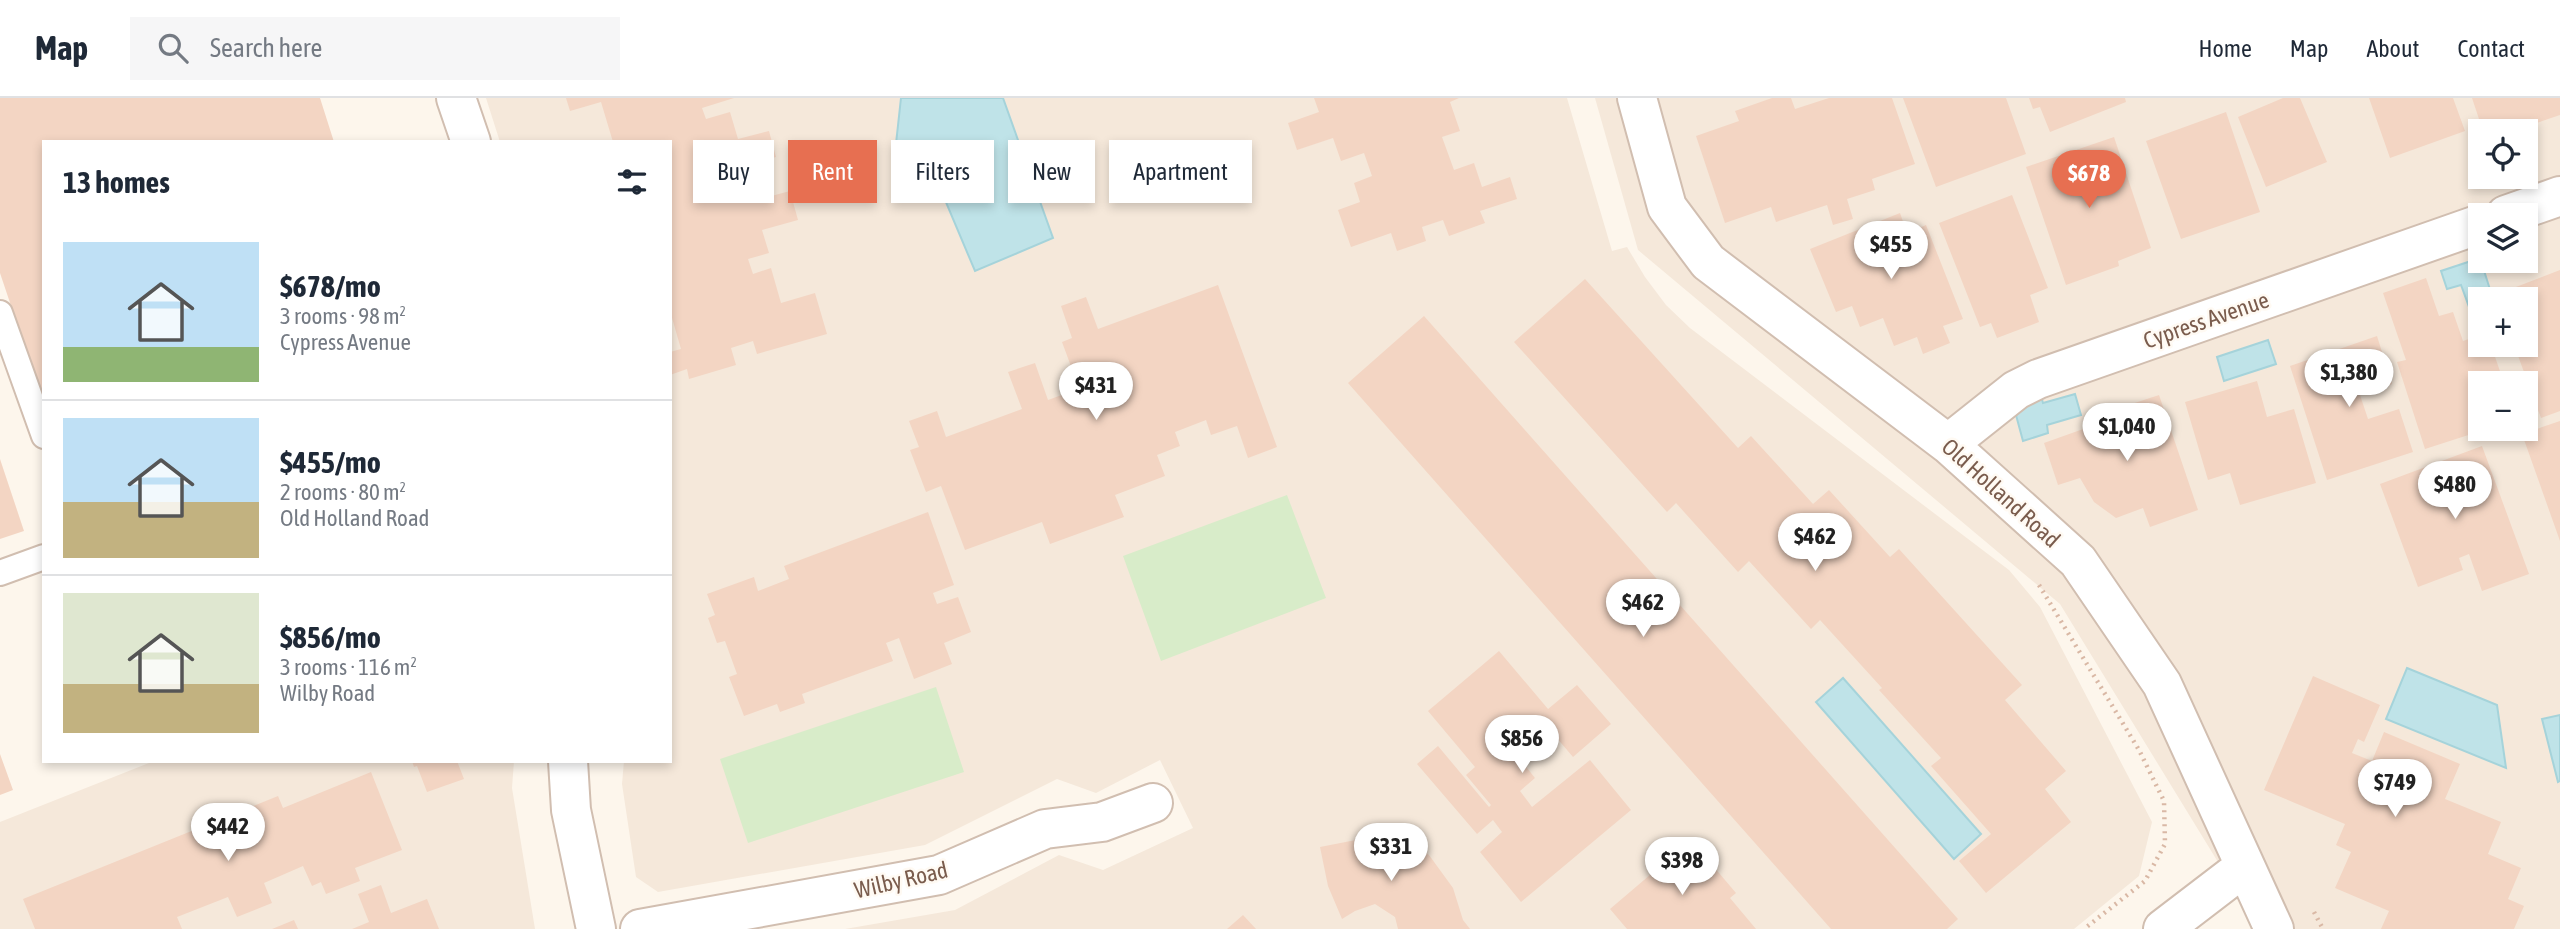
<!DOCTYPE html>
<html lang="en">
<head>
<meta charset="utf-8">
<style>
  body { margin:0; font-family:"Asap Condensed",sans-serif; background:#f6f6f7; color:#1f2937; height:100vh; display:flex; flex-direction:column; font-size:26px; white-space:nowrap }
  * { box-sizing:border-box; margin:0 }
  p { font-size:23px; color:#747a83 }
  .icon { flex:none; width:38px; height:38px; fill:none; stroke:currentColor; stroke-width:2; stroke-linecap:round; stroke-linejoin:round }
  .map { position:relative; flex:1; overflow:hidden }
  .sheet { position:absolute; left:42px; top:42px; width:630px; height:623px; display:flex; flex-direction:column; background:#fff; border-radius:0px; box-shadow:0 4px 10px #0003 }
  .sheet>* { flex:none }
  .hud { position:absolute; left:693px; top:42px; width:665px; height:63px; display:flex; gap:14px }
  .tools { position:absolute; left:2468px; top:21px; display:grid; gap:14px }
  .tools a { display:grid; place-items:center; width:70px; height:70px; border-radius:0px; background:#fff; box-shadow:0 4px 10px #0003; font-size:35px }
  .price { position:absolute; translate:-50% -60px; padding:0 16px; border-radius:24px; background:#fff; color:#222; font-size:23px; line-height:46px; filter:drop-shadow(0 2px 4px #0008) }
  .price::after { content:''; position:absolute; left:50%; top:42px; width:21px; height:16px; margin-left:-10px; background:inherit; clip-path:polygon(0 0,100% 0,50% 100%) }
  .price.on { background:#e76f51; color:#fff }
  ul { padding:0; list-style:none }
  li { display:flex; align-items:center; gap:21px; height:175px; padding:0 21px }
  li+li { border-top:2px solid #e0e1e3 }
  li span { display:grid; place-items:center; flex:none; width:196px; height:140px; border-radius:0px; color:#555 }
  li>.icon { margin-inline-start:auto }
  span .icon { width:84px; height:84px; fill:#fffc; stroke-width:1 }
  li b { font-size:30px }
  h2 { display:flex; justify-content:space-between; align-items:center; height:84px; padding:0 21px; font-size:30px }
  .chip { padding:0 24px; border-radius:0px; background:#fff; box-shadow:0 4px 10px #0003; font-size:24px; line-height:63px }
  .chip.on { background:#e76f51; color:#fff }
  header { display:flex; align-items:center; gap:42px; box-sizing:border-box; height:98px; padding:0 35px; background:#fff; border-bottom:2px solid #e0e1e3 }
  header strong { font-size:33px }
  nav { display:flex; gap:38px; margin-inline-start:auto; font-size:24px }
  .search { width:490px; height:63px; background:#f6f6f7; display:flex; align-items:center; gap:18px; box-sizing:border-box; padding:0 24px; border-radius:0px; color:#747a83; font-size:26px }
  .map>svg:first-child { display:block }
  .residential { fill:#f5e8da; fill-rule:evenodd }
  .green { fill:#d8ecc9 }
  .water { fill:#bfe3e8; stroke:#a5d3da; stroke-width:2 }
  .building { fill:#f3d5c3 }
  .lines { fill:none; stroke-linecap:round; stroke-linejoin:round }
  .service-casing { stroke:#d1beb0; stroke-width:28 }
  .minor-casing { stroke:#d1beb0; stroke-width:42 }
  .path { stroke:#d9b8a5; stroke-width:4.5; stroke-dasharray:2 5; stroke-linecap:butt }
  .service { stroke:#fff; stroke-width:24 }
  .minor { stroke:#fff; stroke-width:38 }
  .labels { text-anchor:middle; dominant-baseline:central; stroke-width:5; stroke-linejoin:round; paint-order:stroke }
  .street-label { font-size:23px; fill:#7a5c4d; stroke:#fffaf3 }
</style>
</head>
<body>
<header>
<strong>Map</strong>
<div class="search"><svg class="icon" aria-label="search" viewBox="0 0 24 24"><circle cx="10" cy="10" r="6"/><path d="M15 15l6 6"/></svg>Search here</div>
<nav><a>Home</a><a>Map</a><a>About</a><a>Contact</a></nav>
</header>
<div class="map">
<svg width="2560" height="831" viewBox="0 0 2560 831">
  <rect width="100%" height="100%" fill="#fdf6ec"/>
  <!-- residential -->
  <path class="residential" d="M486 0H1567L1612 153 1627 149 1645 179 1666 207 1690 230 2009 472 2040 509 2152 724 2139 778 2074 831H845L955 812 1059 757 1103 772 1193 730 1160 662 1096 695 1057 681 925 747 658 794 636 779 622 686 624 663H670V44H500Z
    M1595 0H2560V831H2259L2060 506 1638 152ZM2480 33H2525V79H2480ZM2480 117H2525V163H2480ZM2480 201H2525V247H2480ZM2480 285H2525V331H2480Z
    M154 663H514L512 690 535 831H0V724Z"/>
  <!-- green -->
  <path class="green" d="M1287 397 1326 500 1161 563 1123 458Z
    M936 589 964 674 748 745 720 661Z"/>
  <!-- water -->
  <path class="water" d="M901 0H1003L1053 140 975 173 924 52 894 64Z
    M2480 160 2493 201H2480V226L2476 228 2461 187 2447 191 2441 173Z
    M2268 242 2276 266 2224 283 2217 259Z
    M2075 296 2081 317 2047 327 2048 335 2023 343 2013 306 2041 298 2043 305Z
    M2407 570 2497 607 2506 670 2386 621Z
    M1843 580 1981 736 1954 761 1816 604Z
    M2560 617V683L2558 684 2542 621Z"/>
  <!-- building -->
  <path class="building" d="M0 0H320L334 44H44L43 303 0 175Z
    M566 0H734L702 10 706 21 730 14 738 41 769 33 776 59 718 76 725 101 762 91 764 100 790 93 798 122 762 132 769 155 748 161 753 176 771 170 781 205 815 195 827 236 757 256 753 243 731 250 736 267 689 281 687 271 670 277V254L681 251 670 213V44H613L601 4 570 13Z
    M1314 0H1459L1450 4 1460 33 1442 39 1454 72 1474 65 1482 89 1510 79 1517 101 1480 113 1485 125 1449 138 1443 122 1422 129 1426 143 1397 153 1391 135 1351 149 1338 112 1360 104 1354 85 1372 78 1364 55 1341 63 1333 40 1297 52 1288 25 1319 14Z
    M1772 0H1791L1795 11 1829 0H1892L1915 66 1872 81 1875 92 1847 101 1853 121 1833 127 1827 107 1776 124 1771 109 1725 125 1696 38 1739 23 1735 13Z
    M1903 0H2006L2026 56 1936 89Z
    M2029 0H2125L2126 4 2050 34 2040 9 2033 11Z
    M2283 0H2300L2327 64 2266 89 2238 19Z
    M2369 0H2453L2465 33 2390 60Z
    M2472 0H2560V17L2513 33H2483Z
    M2226 14 2260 114 2181 141 2146 43Z
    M2114 39 2151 150 2118 163 2119 168 2066 187 2026 69Z
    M2012 97 2048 190 2030 197 2039 224 1997 240 1991 225 1980 229 1939 125Z
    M1900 115 1907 135 1926 127 1963 221 1943 228 1950 245 1923 256 1917 239 1894 248 1883 220 1860 229 1852 208 1836 214 1810 151Z
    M2560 172V313L2541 320 2514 247H2525V201H2497L2495 197Z
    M2426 180 2439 218 2453 214 2463 243 2480 237V247H2491L2504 285H2480V331H2487L2425 351 2397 264 2406 262 2383 195Z
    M1585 181 1738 350 1751 338 1813 406 1829 392 1890 459 1899 451 2022 587 2005 602 2066 673 2045 691 2071 724 1986 795 1959 763 1991 736 1931 668 1941 660 1879 592 1882 590 1820 522 1811 531 1749 463 1738 474 1676 405 1667 414 1514 244Z
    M1218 187 1277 349 1248 360 1237 328 1211 337 1206 322 1175 334 1180 348 1157 357 1165 378 1115 397 1124 419 1050 446 1042 424 965 452 941 388 926 394 910 352 919 349 909 323 937 313 946 339 1022 311 1008 274 1035 265 1048 302 1070 294 1063 274 1072 271 1062 244 1072 240 1061 208 1086 199 1098 231Z
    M1424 218 1958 821 1947 831H1831L1348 285Z
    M2377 238 2392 286 2360 297 2368 321 2399 311 2413 354 2327 382 2290 268Z
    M2257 283 2267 319 2294 311 2316 385 2240 407 2230 375 2208 382 2185 304Z
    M2159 297 2198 412 2150 429 2143 410 2116 420 2094 404 2080 380 2058 387 2044 345 2086 330 2083 322Z
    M2560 323V443L2522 336Z
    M2482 348 2529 476 2482 493 2469 456 2459 460 2463 472 2418 489 2380 386Z
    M0 361 24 433 0 441Z
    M928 414 954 487 933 495 937 506 958 499 971 534 944 545 952 566 914 581 899 540 886 545 893 563 802 596 805 605 780 614 777 606 744 618 729 579 737 576 725 543 717 545 708 520 715 517 707 496 754 479 758 493 789 481 784 468Z
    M1499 553 1548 611 1577 587 1611 626 1573 659 1538 618 1507 645 1535 680 1520 693 1532 709 1590 662 1631 712 1521 804 1480 754 1502 734 1493 722 1477 736 1417 666 1438 648 1489 709 1491 707 1466 677 1475 669 1428 613Z
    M2313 578 2380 607 2364 644 2358 641 2352 655 2372 663 2384 634 2460 666 2445 701 2501 724 2488 756 2521 770 2508 801 2524 808 2514 831H2381L2389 813 2335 790 2351 754 2336 747 2345 726 2264 692Z
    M0 656 13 692 0 697Z
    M412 663H457L464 681 427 694 417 668 414 669Z
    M371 674 402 752 355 770 360 783 326 796 321 784 312 788 303 768 264 785 272 805 237 819 228 799 177 819 182 831H35L23 801 278 698 283 710Z
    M1366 740 1408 741 1429 757 1453 790 1463 822 1470 831H1398L1395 819 1375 806 1355 813 1342 821 1328 788 1320 749Z
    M1691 742 1736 795 1730 800 1756 831H1627L1610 811Z
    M381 787 391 815 427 801 439 831H352L369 824 358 796Z
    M1243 817 1256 831H1227Z
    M294 822 298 831H272Z"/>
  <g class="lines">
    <defs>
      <path id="service" d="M0 215 44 338
        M0 475 44 459"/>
      <path id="minor" d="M456 0 471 44
        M1637 0 1667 109 1708 164 1948 346 2078 463 2162 586 2274 831
        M2506 117 2560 98
        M1948 346 2016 292 2038 281 2480 126
        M568 663 571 712 596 831
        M640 831 939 777 1045 731 1102 724 1153 705
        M2163 831 2244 769"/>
    </defs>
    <!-- service casing -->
    <use href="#service" class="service-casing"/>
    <!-- minor casing -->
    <use href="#minor" class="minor-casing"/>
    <!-- path -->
    <path class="path" d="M2039 487 2139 652 2164 703 2165 746 2145 783 2084 831
      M2314 814 2323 831"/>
    <!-- service -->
    <use href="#service" class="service"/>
    <!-- minor -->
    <use href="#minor" class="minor"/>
  </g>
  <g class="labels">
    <!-- street labels -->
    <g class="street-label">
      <text transform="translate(2206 222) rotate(-19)">Cypress Avenue</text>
      <text transform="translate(2001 395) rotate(42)">Old Holland Road</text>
      <text transform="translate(901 782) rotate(-13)">Wilby Road</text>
    </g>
  </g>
</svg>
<div class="tools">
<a><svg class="icon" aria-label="locate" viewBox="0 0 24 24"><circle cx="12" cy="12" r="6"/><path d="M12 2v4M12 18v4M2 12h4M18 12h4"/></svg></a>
<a><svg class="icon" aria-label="layers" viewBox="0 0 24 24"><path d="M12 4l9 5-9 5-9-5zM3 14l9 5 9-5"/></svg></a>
<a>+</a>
<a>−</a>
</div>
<b class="price on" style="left:2089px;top:112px">$678</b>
<b class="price" style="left:1891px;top:183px">$455</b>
<b class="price" style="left:2349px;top:311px">$1,380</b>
<b class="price" style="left:1096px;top:324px">$431</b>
<b class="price" style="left:2127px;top:365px">$1,040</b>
<b class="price" style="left:2455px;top:423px">$480</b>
<b class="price" style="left:1815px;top:475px">$462</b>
<b class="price" style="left:1643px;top:541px">$462</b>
<b class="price" style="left:1522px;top:677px">$856</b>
<b class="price" style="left:2395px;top:721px">$749</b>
<b class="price" style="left:228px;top:765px">$442</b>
<b class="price" style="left:1391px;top:785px">$331</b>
<b class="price" style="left:1682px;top:799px">$398</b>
<div class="hud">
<a class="chip">Buy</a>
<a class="chip on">Rent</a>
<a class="chip">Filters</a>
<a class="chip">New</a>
<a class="chip">Apartment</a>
</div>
<section class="sheet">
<h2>13 homes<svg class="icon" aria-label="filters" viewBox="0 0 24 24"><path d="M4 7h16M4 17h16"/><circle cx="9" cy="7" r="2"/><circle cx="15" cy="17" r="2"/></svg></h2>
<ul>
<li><span style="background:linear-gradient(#bfe0f5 75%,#8fb573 0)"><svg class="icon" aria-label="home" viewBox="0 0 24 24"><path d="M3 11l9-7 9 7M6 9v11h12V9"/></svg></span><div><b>$678/mo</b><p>3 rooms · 98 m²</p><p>Cypress Avenue</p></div></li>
<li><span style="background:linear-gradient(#bfe0f5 60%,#c2b280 0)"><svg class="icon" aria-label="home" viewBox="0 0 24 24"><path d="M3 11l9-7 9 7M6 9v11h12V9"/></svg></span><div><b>$455/mo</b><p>2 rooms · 80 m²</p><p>Old Holland Road</p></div></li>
<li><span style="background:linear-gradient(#dfe7d0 65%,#c2b280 0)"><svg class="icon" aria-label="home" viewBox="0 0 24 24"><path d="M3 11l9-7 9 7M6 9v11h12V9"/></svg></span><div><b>$856/mo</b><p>3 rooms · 116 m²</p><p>Wilby Road</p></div></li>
</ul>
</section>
</div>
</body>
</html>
